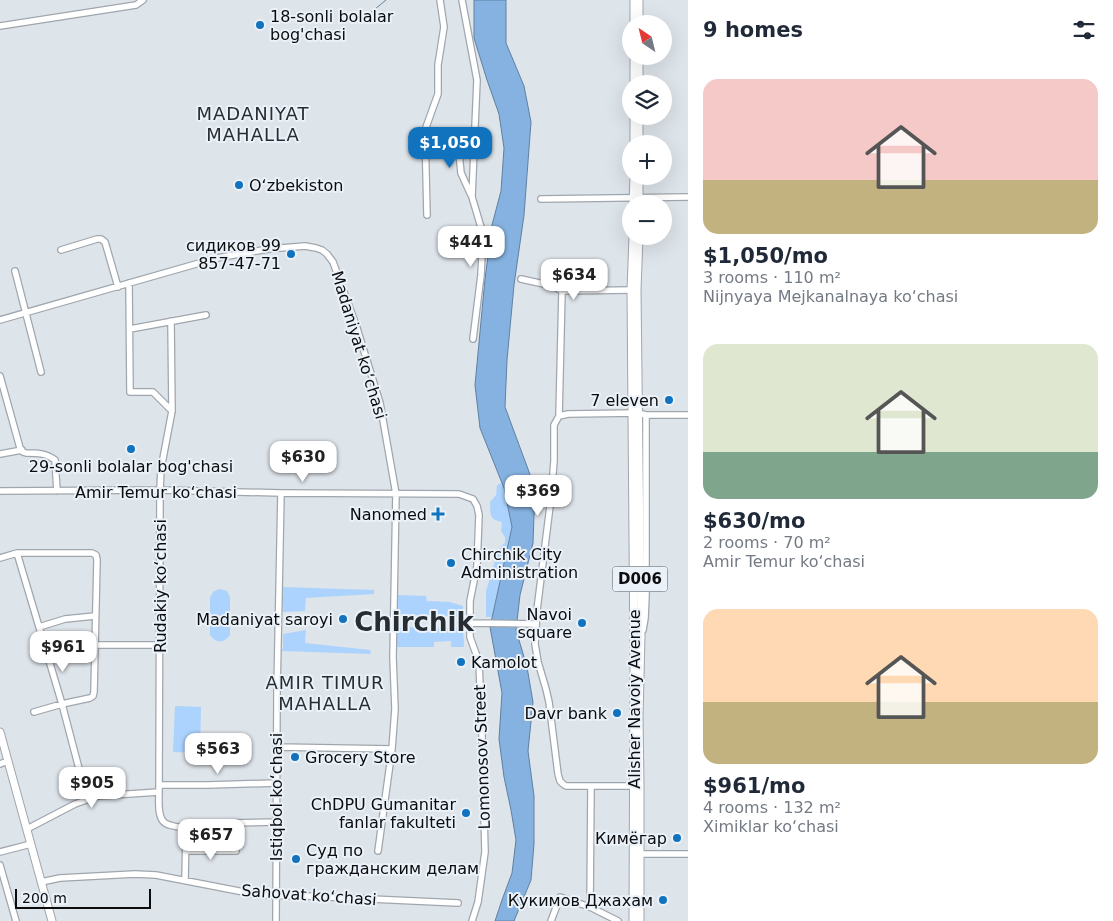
<!DOCTYPE html>
<html lang="en">
<head>
<meta charset="utf-8">
<style>
  body { margin:0; font-family:"DejaVu Sans",sans-serif; background:#f2f2f3; color:#1f2937; height:100vh; display:flex; flex-direction:column; font-size:19px; white-space:nowrap }
  * { box-sizing:border-box; margin:0 }
  p { font-size:16px; color:#747a83 }
  .icon { flex:none; width:28px; height:28px; fill:none; stroke:currentColor; stroke-width:2; stroke-linecap:round; stroke-linejoin:round }
  .map { position:relative; flex:1; overflow:hidden }
  .panel { display:flex; flex-direction:column; background:#fff; width:425px }
  .panel>* { flex:none }
  .needle { width:32px; rotate:325deg }
  .tools { position:absolute; left:622px; top:15px; display:grid; gap:10px }
  .tools a { display:grid; place-items:center; width:50px; height:50px; border-radius:50%; background:#fff; box-shadow:0 5px 20px #0002; font-size:25px }
  .scale { position:absolute; left:15px; bottom:12px; width:136px; box-sizing:border-box; padding-left:5px; border:2px solid #0a0c0e; border-top:0; font-size:14px; line-height:18px; white-space:nowrap; color:#0a0c0e; -webkit-text-stroke:4px #eaf1f8; paint-order:stroke }
  .price { position:absolute; translate:-50% -42px; padding:0 11px; border-radius:10px; background:#fff; color:#222; font-size:16px; line-height:32px; filter:drop-shadow(0 1px 2px #0008) }
  .price::after { content:''; position:absolute; left:50%; top:30px; width:15px; height:11px; margin-left:-8px; background:inherit; clip-path:polygon(0 0,100% 0,50% 100%) }
  .price.on { background:#1172be; color:#fff }
  ul { padding:0; list-style:none }
  li { display:grid; align-content:center; gap:10px; height:265px; padding:0 15px }
  li span { display:grid; place-items:center; height:155px; border-radius:15px; color:#555 }
  li>.icon { margin-inline-start:auto }
  span .icon { width:90px; height:90px; fill:#fffc; stroke-width:1 }
  li b { font-size:21px }
  h2 { display:flex; justify-content:space-between; align-items:center; height:60px; padding:0 15px; font-size:21px }
  main { display:flex; flex:1; min-height:0 }
  .map>svg:first-child { display:block }
  .green { fill:#abd3fd }
  .water { fill:#85b2e0; stroke:#6080a1 }
  .lines { fill:none; stroke-linecap:round; stroke-linejoin:round }
  .stream { stroke:#6080a1; stroke-width:1 }
  .minor-casing { stroke:#a0a6ad; stroke-width:8 }
  .major-casing { stroke:#a0a6ad; stroke-width:9 }
  .minor { stroke:#fff; stroke-width:5.5 }
  .major { stroke:#fff; stroke-width:7 }
  .poi-dot { fill:#1172be; stroke:#eaf1f8; stroke-width:2 }
  .labels { text-anchor:middle; dominant-baseline:central; stroke-width:4; stroke-linejoin:round; paint-order:stroke }
  .shield { fill:#eaf1f8; stroke:#4d5154; stroke-width:1 }
  .shield-label { font-size:15px; font-weight:bold; fill:#0a0c0e }
  .poi-label { font-size:16px; fill:#0a0c0e; stroke:#eaf1f8; text-anchor:end }
  .street-label { font-size:16px; fill:#0a0c0e; stroke:#eaf1f8 }
  .neighbourhood-label { font-size:18px; letter-spacing:1px; fill:#282d32; stroke:#eaf1f8 }
  .town-label { font-size:26px; font-weight:bold; fill:#282d32; stroke:#eaf1f8 }
</style>
</head>
<body>
<main>
<div class="map">
<svg width="688" height="921" viewBox="0 0 688 921">
  <rect width="100%" height="100%" fill="#dde4ea"/>
  <!-- green -->
  <path class="green" d="M502 483 512 527 492 617H486V591L498 551 503 544 505 543V537L501 531 502 522C488 519 491 514 490 502L496 495 497 485Z
    M282 587 374 590V594L306 598 305 611 283 612V607L281 606V589Z
    M220 589 227 591 230 597V635C224 643 216 644 210 635V597L214 591Z
    M398 595 426 596 427 601 450 602 463 606V620H461L455 616 397 615Z
    M460 624H463L464 647H451V641L434 642V647H397V627L455 628Z
    M306 630 305 643 370 650 371 654 281 651 279 649H283V634Z
    M175 706 201 707 200 753 173 752Z"/>
  <!-- water -->
  <path class="water" d="M474 0H506V43L524 86 531 122 524 215 514 285 507 360 505 407 535 488 533 543 520 595 516 630 527 667 533 702 528 751 534 796V844L531 880 514 921H495L502 900 512 873 516 840 511 810 504 777 499 739 502 693 490 627 512 527 504 488 480 428 475 385 485 279 492 225 501 191 504 148 499 114 487 80 474 38Z"/>
  <g class="lines">
    <!-- stream -->
    <path class="stream" d="M368 15 386 0"/>
    <defs>
      <path id="minor" d="M462 0 477 80 472 197 483 234 481 275 473 339
        M0 26 136 5 143 0
        M457 133 461 173 471 195
        M541 199 688 197
        M427 215 425 130 438 94V65L444 27 440 0
        M61 250 97 239H101L105 242 118 287
        M15 271 41 372
        M521 279 553 286 562 291 631 290
        M129 283 130 392H153L172 411
        M562 291 559 416 554 425V461L551 498 537 610 535 644 538 662 546 689 549 702 558 774 560 781 563 784 566 786H636
        M0 320 217 258 268 249 305 246 316 248 322 250 327 254 333 262 356 325 380 403 396 494 393 657 395 709 392 749 378 851
        M171 321 172 411 161 469 160 490 159 792C159 800 157 818 165 823 172 828 181 824 186 833L185 880
        M130 329 206 315
        M0 376 20 448 23 452 26 453C37 453 46 453 55 460L57 491
        M559 416 568 414 638 413 646 415H688
        M0 454 22 450
        M0 491 160 490 281 493 459 494 473 499 477 506 479 515 477 566 470 601V623L535 624
        M17 553 62 704 87 799
        M0 558 17 553H92L96 555 97 560 94 692 93 696 90 698 62 704 34 712
        M470 623V637L479 662 482 736 485 852 478 902 472 921
        M39 627 65 619 95 616
        M643 630 645 618 646 596V415
        M95 645H159
        M276 747 392 749
        M0 764 8 761
        M159 785H208L277 783
        M179 827 229 823 277 822
        M27 829 75 804 98 796 159 792
        M186 851H236
        M0 852 31 844
        M640 854H688
        M0 865 16 921
        M41 882 60 878 135 874 156 875 259 895 306 896 458 903
        M590 907 591 786
        M276 921 277 691 281 493
        M551 921 560 897 590 907 618 921"/>
      <path id="major" d="M639 0V24
        M634 24V0
        M639 56V84
        M634 84V56
        M639 116V144
        M634 144V116
        M633 204 634 176
        M639 204V176
        M633 236 631 290 634 663 633 921
        M639 236 637 290 641 636 639 717 640 786V921
        M0 732 52 921"/>
    </defs>
    <!-- minor casing -->
    <use href="#minor" class="minor-casing"/>
    <!-- major casing -->
    <use href="#major" class="major-casing"/>
    <!-- minor -->
    <use href="#minor" class="minor"/>
    <!-- major -->
    <use href="#major" class="major"/>
  </g>
  <!-- markers -->
  <g class="poi-dot">
    <circle cx="260" cy="25" r="5"/>
    <circle cx="239" cy="185" r="5"/>
    <circle cx="291" cy="254" r="5"/>
    <circle cx="669" cy="400" r="5"/>
    <circle cx="131" cy="449" r="5"/>
    <path d="M435.5 506.5h5v5h5v5h-5v5h-5v-5h-5v-5h5z"/>
    <circle cx="451" cy="563" r="5"/>
    <circle cx="343" cy="619" r="5"/>
    <circle cx="582" cy="623" r="5"/>
    <circle cx="461" cy="662" r="5"/>
    <circle cx="617" cy="713" r="5"/>
    <circle cx="295" cy="757" r="5"/>
    <circle cx="466" cy="813" r="5"/>
    <circle cx="677" cy="838" r="5"/>
    <circle cx="296" cy="859" r="5"/>
    <circle cx="663" cy="900" r="5"/>
  </g>
  <g class="labels">
    <!-- shield labels -->
    <rect class="shield" x="612.5" y="566.5" width="55" height="25" rx="4"/>
    <g class="shield-label">
      <text x="640" y="579">D006</text>
    </g>
    <!-- poi labels -->
    <g class="poi-label">
      <text x="270" y="16" text-anchor="start">18-sonli bolalar<tspan x="270" dy="18">bog'chasi</tspan></text>
      <text x="249" y="185" text-anchor="start">Oʻzbekiston</text>
      <text x="281" y="245">сидиков 99<tspan x="281" dy="18">857-47-71</tspan></text>
      <text x="659" y="400">7 eleven</text>
      <text x="131" y="466" text-anchor="middle">29-sonli bolalar bog'chasi</text>
      <text x="427" y="514">Nanomed</text>
      <text x="461" y="554" text-anchor="start">Chirchik City<tspan x="461" dy="18">Administration</tspan></text>
      <text x="572" y="614">Navoi<tspan x="572" dy="18">square</tspan></text>
      <text x="333" y="619">Madaniyat saroyi</text>
      <text x="471" y="662" text-anchor="start">Kamolot</text>
      <text x="607" y="713">Davr bank</text>
      <text x="305" y="757" text-anchor="start">Grocery Store</text>
      <text x="456" y="804">ChDPU Gumanitar<tspan x="456" dy="18">fanlar fakulteti</tspan></text>
      <text x="667" y="838">Кимёгар</text>
      <text x="306" y="850" text-anchor="start">Суд по<tspan x="306" dy="18">гражданским делам</tspan></text>
      <text x="653" y="900">Кукимов Джахам</text>
    </g>
    <!-- street labels -->
    <g class="street-label">
      <text transform="translate(359 345) rotate(73)">Madaniyat ko‘chasi</text>
      <text x="156" y="492">Amir Temur ko‘chasi</text>
      <text transform="translate(160 586) rotate(-90)">Rudakiy ko‘chasi</text>
      <text transform="translate(634 699) rotate(-90)">Alisher Navoiy Avenue</text>
      <text transform="translate(482 757) rotate(-92)">Lomonosov Street</text>
      <text transform="translate(276 797) rotate(-90)">Istiqbol ko‘chasi</text>
      <text transform="translate(309 895) rotate(4)">Sahovat ko‘chasi</text>
    </g>
    <!-- neighbourhood labels -->
    <g class="neighbourhood-label">
      <text x="253" y="113">MADANIYAT<tspan x="253" dy="21">MAHALLA</tspan></text>
      <text x="325" y="682">AMIR TIMUR<tspan x="325" dy="21">MAHALLA</tspan></text>
    </g>
    <!-- town labels -->
    <g class="town-label">
      <text x="414" y="622">Chirchik</text>
    </g>
  </g>
</svg>
<div class="tools">
<a><svg class="needle" viewBox="-14 -14 28 28"><path d="M0-13l5 13h-10z" fill="#e53935"/><path d="M0 13l5-13h-10z" fill="#747a83"/></svg></a>
<a><svg class="icon" aria-label="layers" viewBox="0 0 24 24"><path d="M12 4l9 5-9 5-9-5zM3 14l9 5 9-5"/></svg></a>
<a>+</a>
<a>−</a>
</div>
<div class="scale">200 m</div>
<b class="price on" style="left:450px;top:169px">$1,050</b>
<b class="price" style="left:471px;top:268px">$441</b>
<b class="price" style="left:574px;top:301px">$634</b>
<b class="price" style="left:303px;top:483px">$630</b>
<b class="price" style="left:538px;top:517px">$369</b>
<b class="price" style="left:63px;top:673px">$961</b>
<b class="price" style="left:218px;top:775px">$563</b>
<b class="price" style="left:92px;top:809px">$905</b>
<b class="price" style="left:211px;top:861px">$657</b>
</div>
<section class="panel">
<h2>9 homes<svg class="icon" aria-label="filters" viewBox="0 0 24 24"><path d="M4 7h16M4 17h16"/><circle cx="9" cy="7" r="2"/><circle cx="15" cy="17" r="2"/></svg></h2>
<ul>
<li><span style="background:linear-gradient(#f6c9c9 65%,#c2b280 0)"><svg class="icon" aria-label="home" viewBox="0 0 24 24"><path d="M3 11l9-7 9 7M6 9v11h12V9"/></svg></span><div><b>$1,050/mo</b><p>3 rooms · 110 m²</p><p>Nijnyaya Mejkanalnaya ko‘chasi</p></div></li>
<li><span style="background:linear-gradient(#dfe7d0 70%,#7fa58c 0)"><svg class="icon" aria-label="home" viewBox="0 0 24 24"><path d="M3 11l9-7 9 7M6 9v11h12V9"/></svg></span><div><b>$630/mo</b><p>2 rooms · 70 m²</p><p>Amir Temur ko‘chasi</p></div></li>
<li><span style="background:linear-gradient(#ffd9b3 60%,#c2b280 0)"><svg class="icon" aria-label="home" viewBox="0 0 24 24"><path d="M3 11l9-7 9 7M6 9v11h12V9"/></svg></span><div><b>$961/mo</b><p>4 rooms · 132 m²</p><p>Ximiklar ko‘chasi</p></div></li>
</ul>
</section>
</main>
</body>
</html>
